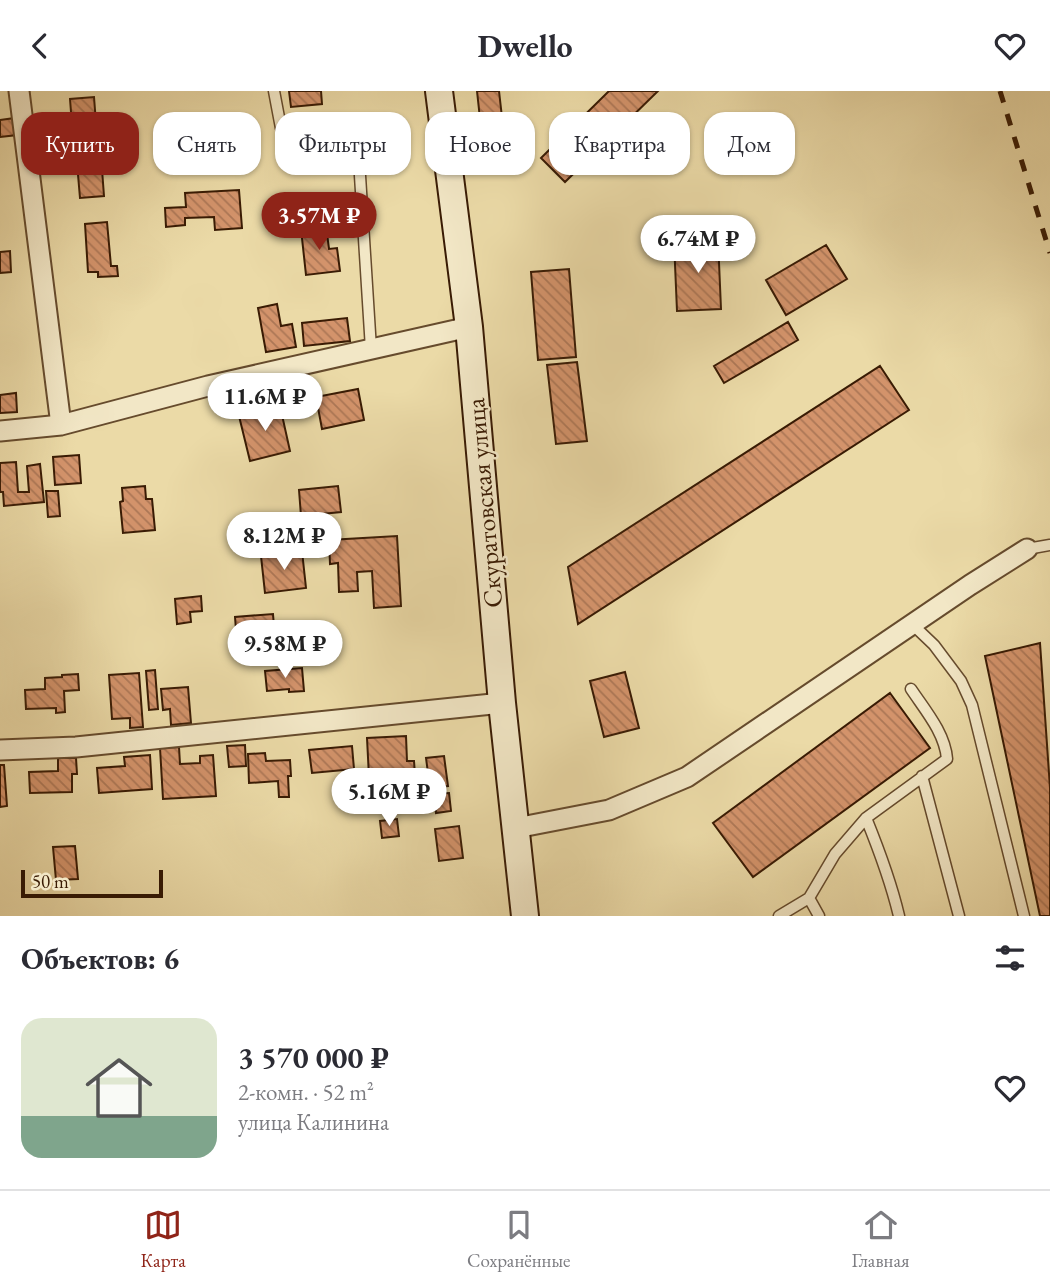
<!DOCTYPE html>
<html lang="ru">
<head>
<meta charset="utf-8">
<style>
  body { margin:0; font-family:"EB Garamond",serif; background:#f2f2f3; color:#2b2b33; height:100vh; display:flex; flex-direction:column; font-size:26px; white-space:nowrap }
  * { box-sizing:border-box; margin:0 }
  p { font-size:23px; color:#7c7c81 }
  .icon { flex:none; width:38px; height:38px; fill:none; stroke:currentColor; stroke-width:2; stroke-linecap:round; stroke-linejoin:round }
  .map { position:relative; height:825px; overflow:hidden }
  .sheet { display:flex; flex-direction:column; background:#fff; flex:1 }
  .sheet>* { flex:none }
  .banner { position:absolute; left:21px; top:21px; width:1008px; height:63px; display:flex; gap:14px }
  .scale { position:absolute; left:21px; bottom:18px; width:142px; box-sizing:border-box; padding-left:7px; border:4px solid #391b04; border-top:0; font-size:19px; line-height:24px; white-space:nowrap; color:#391b04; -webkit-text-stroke:5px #f2e7c6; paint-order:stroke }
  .price { position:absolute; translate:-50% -60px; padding:0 16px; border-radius:24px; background:#fff; color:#222; font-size:23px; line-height:46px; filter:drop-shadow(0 2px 4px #0008) }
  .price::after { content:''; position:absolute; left:50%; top:42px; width:21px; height:16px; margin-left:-10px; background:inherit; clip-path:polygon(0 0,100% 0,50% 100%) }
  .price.current { background:#8f2418; color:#fff }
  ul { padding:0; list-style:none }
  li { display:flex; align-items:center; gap:21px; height:175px; padding:0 21px }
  li span { display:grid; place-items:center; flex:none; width:196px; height:140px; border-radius:21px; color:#555 }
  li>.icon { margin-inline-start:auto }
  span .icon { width:84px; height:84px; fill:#fffc; stroke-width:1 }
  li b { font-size:30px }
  h2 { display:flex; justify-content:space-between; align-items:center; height:84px; padding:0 21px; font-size:30px }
  .pill { padding:0 24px; border-radius:21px; background:#fff; box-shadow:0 2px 5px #0004; font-size:24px; line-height:63px }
  .pill.current { background:#8f2418; color:#fff }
  header { display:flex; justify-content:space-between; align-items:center; height:91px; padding:0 21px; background:#fff; font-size:32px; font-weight:700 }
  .tab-bar { display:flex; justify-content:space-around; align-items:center; height:98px; border-top:2px solid #e1e1e2; background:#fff; font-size:19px; color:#7c7c81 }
  .tab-bar a { display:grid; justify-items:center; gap:4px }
  .tab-bar .current { color:#8f2418 }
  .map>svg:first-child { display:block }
  .building { fill:url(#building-back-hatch); stroke:#391b04; stroke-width:2 }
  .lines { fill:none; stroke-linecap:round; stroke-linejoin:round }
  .lane-casing { stroke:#664b2d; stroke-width:13 }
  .street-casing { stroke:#664b2d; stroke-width:23 }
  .secondary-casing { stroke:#391b04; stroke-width:30 }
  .lane { stroke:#f2e7c6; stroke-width:10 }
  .street { stroke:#f2e7c6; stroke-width:19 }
  .secondary { stroke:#f2e7c6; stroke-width:26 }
  .rail { stroke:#391b04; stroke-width:5; stroke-dasharray:12 12; stroke-linecap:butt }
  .labels { text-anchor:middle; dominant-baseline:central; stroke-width:5; stroke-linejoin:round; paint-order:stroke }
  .street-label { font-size:26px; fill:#391b04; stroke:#f2e7c6 }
</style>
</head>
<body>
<header><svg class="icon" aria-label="back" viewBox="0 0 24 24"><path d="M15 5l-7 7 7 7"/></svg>Dwello<svg class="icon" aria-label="heart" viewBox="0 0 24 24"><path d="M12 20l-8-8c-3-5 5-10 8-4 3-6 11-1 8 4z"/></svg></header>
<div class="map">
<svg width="1050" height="825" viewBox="0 0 1050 825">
  <defs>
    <pattern id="building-back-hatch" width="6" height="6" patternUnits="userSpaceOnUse" patternTransform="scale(1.75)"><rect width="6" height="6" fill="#d3936b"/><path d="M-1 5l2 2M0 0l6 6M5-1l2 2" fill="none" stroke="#ac7756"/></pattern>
  </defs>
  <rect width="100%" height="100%" fill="#ebdaa7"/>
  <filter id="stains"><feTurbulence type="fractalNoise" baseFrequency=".00286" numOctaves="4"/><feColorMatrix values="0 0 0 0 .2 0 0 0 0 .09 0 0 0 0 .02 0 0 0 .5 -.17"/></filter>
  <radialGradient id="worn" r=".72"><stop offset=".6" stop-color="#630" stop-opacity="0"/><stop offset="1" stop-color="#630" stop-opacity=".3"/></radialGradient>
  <!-- building -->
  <path class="building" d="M289 0H321L322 13 291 16Z
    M477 0H499L504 44 482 46Z
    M609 0H658L565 91 541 67Z
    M94 6 96 32 72 34 70 8Z
    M15 27 17 44 0 46V29Z
    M104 53 105 65H101L104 105 80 107 76 60 84 59 83 55Z
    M239 99 242 137 215 139 214 126 185 127V134L166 136 165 117 186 116 185 102Z
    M107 131 111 175H117L118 185 98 186V181H88L85 133Z
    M326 135 329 158 337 157 340 180 306 184 301 138Z
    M718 148 721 218 677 220 674 150Z
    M826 154 847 188 786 224 766 189Z
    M10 160 11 181 0 182V161Z
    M569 178 576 266 538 269 531 181Z
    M277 213 281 235 292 233 296 256 266 261 258 217Z
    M347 227 350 250 304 255 302 232Z
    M788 231 798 249 724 292 714 275Z
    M577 271 587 350 556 353 547 274Z
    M880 275 909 319 578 533 568 476Z
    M358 298 364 329 322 338 316 306Z
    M16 302 17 321 0 322V304Z
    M280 315 290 360 250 370 239 325Z
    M79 364 81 392 55 394 53 366Z
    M16 371 18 401H29L27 375 40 373 44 411 4 415 3 401H0V372Z
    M145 395 146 408H152L155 439 123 442 120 411 123 410 122 397Z
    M338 395 341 421 301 425 299 399Z
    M46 400H58L60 425 48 426Z
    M397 445 401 515 374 517 372 480 357 481 358 500 339 501 338 472 330 473 329 449Z
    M302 460 306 497 265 502 261 465Z
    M201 505 202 520 190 521 191 531 177 533 175 508Z
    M273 523 276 561 253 564 237 552 235 526Z
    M1040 552 1050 697V825H1040L985 565Z
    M302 577 304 600 289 601V598L267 600 265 580Z
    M155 579 158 618 149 619 146 580Z
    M625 581 639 637 604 646 590 590Z
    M139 582 143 636 130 637V627L112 628 109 584Z
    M78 583 79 599 64 600 65 621 56 622V617L26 618 25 599 45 598V587L62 586V584Z
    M188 596 191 632 171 634 170 618 163 619 161 598Z
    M890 602 930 657 753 786 713 732Z
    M406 645 407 670H414L415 684 369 686 367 647Z
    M245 654 246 675 229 676 227 655Z
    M352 655 354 678 312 682 309 659Z
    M179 656 180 673 200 672V665L213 664 216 705 163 708 160 657Z
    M265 662 266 670 290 669 291 685H288L289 706H279L278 690 249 692 248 663Z
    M150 664 152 698 99 702 97 677 125 675 124 666Z
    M444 665 448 695 430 697 426 667Z
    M58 667H76L77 683H72V701L30 702 29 681 58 680Z
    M0 674H4L7 715 0 716Z
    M449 702 451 720 436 722 434 703Z
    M397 728 399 745 382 747 380 730Z
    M459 735 463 767 439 770 435 738Z
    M75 755 78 788 56 789 53 756Z"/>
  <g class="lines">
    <defs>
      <path id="lane" d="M274 0 281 37 293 45H348L359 69 371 258
        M1027 458 1050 454
        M912 533 934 554 961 590 972 614 1024 825
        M922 685 959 825
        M866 727C879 759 891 791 899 825
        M809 807 835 763 866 727 947 668C945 642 925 619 911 598
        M779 825 809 807 819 825"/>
      <path id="street" d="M19 0 61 334
        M0 340 61 334 208 295 469 236
        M0 659 76 656 502 612
        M516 737 609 719 687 686 970 494 1027 458"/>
      <path id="secondary" d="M439 0 469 236 502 612 525 825"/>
    </defs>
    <!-- lane casing -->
    <use href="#lane" class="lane-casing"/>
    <!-- street casing -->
    <use href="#street" class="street-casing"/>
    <!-- secondary casing -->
    <use href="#secondary" class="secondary-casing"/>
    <!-- lane -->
    <use href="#lane" class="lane"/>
    <!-- street -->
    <use href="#street" class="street"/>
    <!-- secondary -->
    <use href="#secondary" class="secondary"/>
    <!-- rail -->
    <path class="rail" d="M1000 0 1050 162"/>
  </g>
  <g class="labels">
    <!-- street labels -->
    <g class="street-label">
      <text transform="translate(484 412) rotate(-95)">Скуратовская улица</text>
    </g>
  </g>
  <rect width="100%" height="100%" filter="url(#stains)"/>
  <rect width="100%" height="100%" fill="url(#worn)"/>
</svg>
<div class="scale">50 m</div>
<b class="price current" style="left:319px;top:161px">3.57M ₽</b>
<b class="price" style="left:698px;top:184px">6.74M ₽</b>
<b class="price" style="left:265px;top:342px">11.6M ₽</b>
<b class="price" style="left:284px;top:481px">8.12M ₽</b>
<b class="price" style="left:285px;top:589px">9.58M ₽</b>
<b class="price" style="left:389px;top:737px">5.16M ₽</b>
<div class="banner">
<a class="pill current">Купить</a>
<a class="pill">Снять</a>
<a class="pill">Фильтры</a>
<a class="pill">Новое</a>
<a class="pill">Квартира</a>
<a class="pill">Дом</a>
</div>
</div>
<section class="sheet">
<h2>Объектов: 6<svg class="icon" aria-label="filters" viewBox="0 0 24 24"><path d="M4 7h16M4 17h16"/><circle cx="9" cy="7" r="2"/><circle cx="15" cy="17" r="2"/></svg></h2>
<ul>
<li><span style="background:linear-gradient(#dfe7d0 70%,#7fa58c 0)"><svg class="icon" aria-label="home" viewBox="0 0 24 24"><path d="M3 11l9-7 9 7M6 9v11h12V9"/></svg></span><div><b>3 570 000 ₽</b><p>2-комн. · 52 m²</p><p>улица Калинина</p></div><svg class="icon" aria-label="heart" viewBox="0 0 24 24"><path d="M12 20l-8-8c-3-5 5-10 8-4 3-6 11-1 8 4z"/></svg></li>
</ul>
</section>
<nav class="tab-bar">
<a class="current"><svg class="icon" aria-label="map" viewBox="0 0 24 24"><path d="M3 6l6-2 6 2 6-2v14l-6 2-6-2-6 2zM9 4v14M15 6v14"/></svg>Карта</a>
<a><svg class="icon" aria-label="saved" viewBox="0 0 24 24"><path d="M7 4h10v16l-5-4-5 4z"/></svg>Сохранённые</a>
<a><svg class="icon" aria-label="home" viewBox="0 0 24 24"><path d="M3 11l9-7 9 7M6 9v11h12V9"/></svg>Главная</a>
</nav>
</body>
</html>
